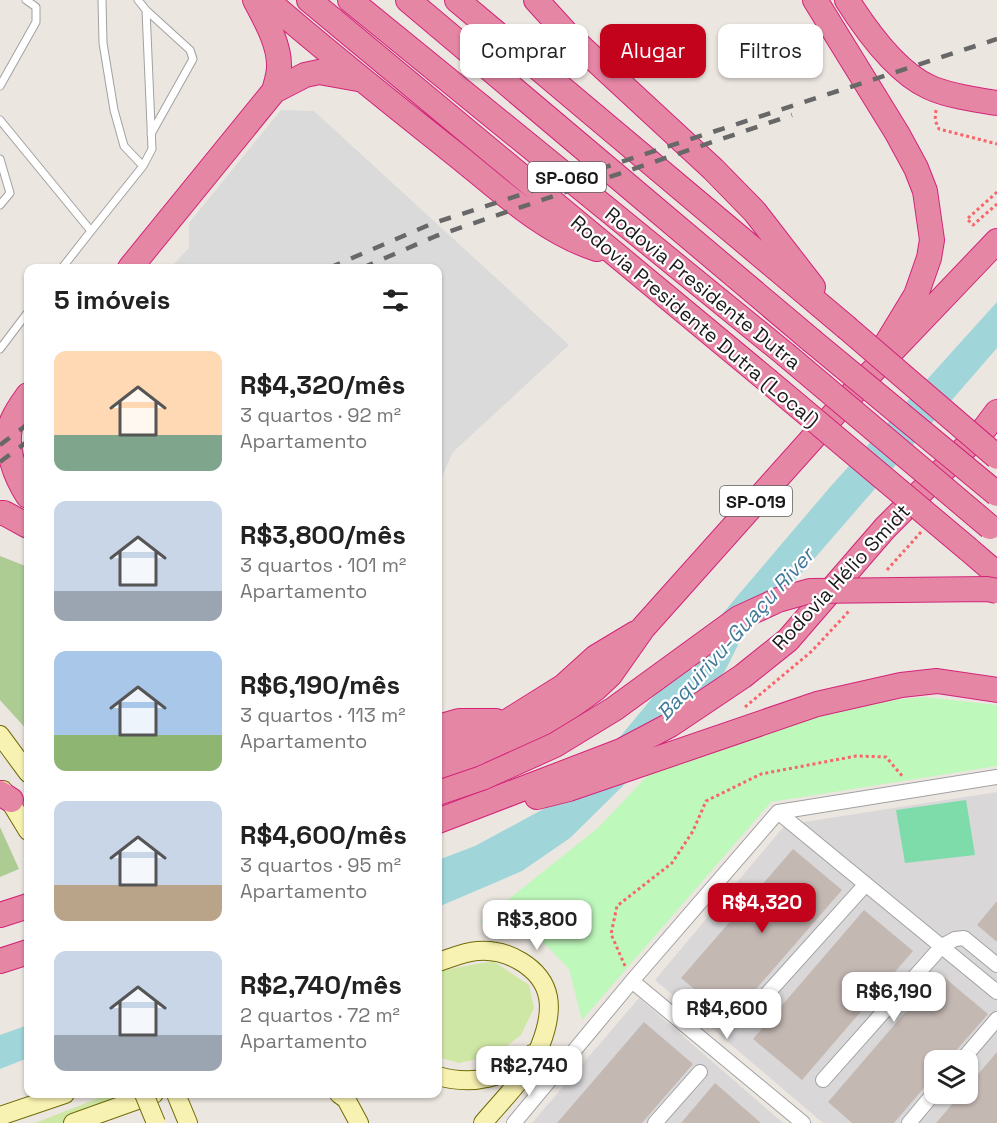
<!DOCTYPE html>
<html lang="pt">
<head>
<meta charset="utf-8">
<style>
  body { margin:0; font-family:"Space Grotesk",sans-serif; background:#f2f2f2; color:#222; height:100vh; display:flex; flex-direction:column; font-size:22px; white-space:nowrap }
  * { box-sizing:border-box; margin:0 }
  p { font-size:20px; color:#767676 }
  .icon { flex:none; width:33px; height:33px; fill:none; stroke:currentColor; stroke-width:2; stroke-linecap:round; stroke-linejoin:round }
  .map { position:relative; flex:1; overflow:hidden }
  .panel { position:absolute; left:24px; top:264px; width:418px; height:834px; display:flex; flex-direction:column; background:#fff; border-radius:12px; box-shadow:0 2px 4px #0004 }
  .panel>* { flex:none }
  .guide { position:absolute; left:460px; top:24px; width:446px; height:54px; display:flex; gap:12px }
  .fabs { position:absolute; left:924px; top:1050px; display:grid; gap:12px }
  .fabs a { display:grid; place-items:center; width:54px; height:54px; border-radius:12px; background:#fff; box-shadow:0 2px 4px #0004; font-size:30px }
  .price { position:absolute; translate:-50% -51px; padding:0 14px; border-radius:12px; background:#fff; color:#222; font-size:20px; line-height:39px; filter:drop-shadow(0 2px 3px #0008) }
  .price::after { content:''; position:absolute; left:50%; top:36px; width:18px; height:14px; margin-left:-9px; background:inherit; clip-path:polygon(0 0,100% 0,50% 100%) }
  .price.active { background:#c3021c; color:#fff }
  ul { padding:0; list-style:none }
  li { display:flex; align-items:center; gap:18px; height:150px; padding:0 30px }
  li span { display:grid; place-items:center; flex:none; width:168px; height:120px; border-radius:12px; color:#555 }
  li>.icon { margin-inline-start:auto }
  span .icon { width:72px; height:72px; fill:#fffc; stroke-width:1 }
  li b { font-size:26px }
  h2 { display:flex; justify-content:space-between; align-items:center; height:72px; padding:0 30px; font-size:26px }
  .tag { padding:0 21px; border-radius:12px; background:#fff; box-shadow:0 2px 4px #0004; font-size:21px; line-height:54px }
  .tag.active { background:#c3021c; color:#fff }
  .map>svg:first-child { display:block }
  .residential { fill:#d9d7d8; fill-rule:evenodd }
  .grass { fill:#cfe7a5 }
  .forest { fill:#accc94 }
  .park { fill:#bef8bb }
  .pitch { fill:#7ddcaa }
  .parking { fill:#dadada }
  .water { fill:#a0d5da }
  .building { fill:#c4b8b3 }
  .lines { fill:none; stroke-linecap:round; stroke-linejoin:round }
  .lane-casing { stroke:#a1a1a1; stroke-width:9 }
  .street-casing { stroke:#a1a1a1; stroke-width:16 }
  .secondary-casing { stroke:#6e6b05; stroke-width:20 }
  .highway-casing { stroke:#d32478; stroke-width:26 }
  .path { stroke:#f8656a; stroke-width:3; stroke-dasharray:3 3; stroke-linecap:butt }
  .lane { stroke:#fff; stroke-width:7 }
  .street { stroke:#fff; stroke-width:14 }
  .secondary { stroke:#f8f2b2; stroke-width:18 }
  .highway { stroke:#e586a5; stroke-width:24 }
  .rail { stroke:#686868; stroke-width:4.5; stroke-dasharray:12 12; stroke-linecap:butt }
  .secondary-bridge-casing { stroke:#6e6b05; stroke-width:20; stroke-linecap:butt }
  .highway-bridge-casing { stroke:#d32478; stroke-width:26; stroke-linecap:butt }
  .secondary-bridge { stroke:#f8f2b2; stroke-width:18 }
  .highway-bridge { stroke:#e586a5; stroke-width:24 }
  .labels { text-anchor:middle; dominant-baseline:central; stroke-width:4.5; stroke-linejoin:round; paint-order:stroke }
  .shield { fill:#fff; stroke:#5f5f5f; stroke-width:1.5 }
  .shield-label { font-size:18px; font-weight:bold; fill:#1a1a1a }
  .street-label { font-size:20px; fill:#1a1a1a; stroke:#fff }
  .water-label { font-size:21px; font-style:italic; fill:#437a99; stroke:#fff }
</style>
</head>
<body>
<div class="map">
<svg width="997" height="1123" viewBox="0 0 997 1123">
  <rect width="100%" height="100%" fill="#ece6e0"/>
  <!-- residential -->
  <path class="residential" d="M997 792V1123H823L655 980 785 825ZM934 1060H968V1094H934Z
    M639 998 783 1123H532Z"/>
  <!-- grass -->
  <path class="grass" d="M493 961 529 985 534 1008 521 1035 495 1055 459 1063 438 1057V971Z
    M109 1094H134L62 1123H35Z"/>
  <!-- forest -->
  <path class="forest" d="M0 556 28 567V731L0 700Z
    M0 827 19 869 0 877Z"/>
  <!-- park -->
  <path class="park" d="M924 697 997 705V766L771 802 582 1020 569 969 531 930 480 922 599 827 648 775 849 704Z"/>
  <!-- pitch -->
  <path class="pitch" d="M966 800 975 855 905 863 896 810Z"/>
  <!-- parking -->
  <path class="parking" d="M281 110 314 111 569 345 453 452 438 485V268H170L189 248V223Z"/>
  <!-- water -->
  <path class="water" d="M997 302V348L814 559 740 641 725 671 630 779 570 838 522 871 438 907V860L475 846 573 793 739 594 831 486Z
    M28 1025V1058L0 1069V1035Z"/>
  <!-- building -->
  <path class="building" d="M793 849 842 890 730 1019 681 978Z
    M997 901V942L977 925Z
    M864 910 913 951 802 1080 753 1039Z
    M939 973 988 1014 948 1060H934V1076L894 1123H852L828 1102Z
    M644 1022 693 1064 642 1123H557Z
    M997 1052V1123H936L961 1094H968V1086Z
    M715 1083 761 1123H681Z"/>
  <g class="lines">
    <defs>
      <path id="lane" d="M102 0 103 43 114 110 124 146 143 166
        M146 10 190 50 193 59 151 134
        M0 86 36 22V7L26 0
        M0 120 91 231 62 268
        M0 159 10 193 0 205
        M91 231 143 166 152 149 146 10 138 0
        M0 349 28 312"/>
      <path id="street" d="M778 812 997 992
        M778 812 997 777
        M632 981 803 1123
        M748 1015 866 884
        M962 1060 997 1019
        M823 1080 942 946 955 939 964 938 997 965
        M514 1123 632 981 778 812
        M655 1123 700 1072
        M909 1123 934 1093"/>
      <path id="secondary" d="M0 735 28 773
        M3 790 28 831
        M438 962C451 958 464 952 477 951 506 948 542 967 548 997 551 1013 546 1031 540 1046 528 1076 503 1099 483 1123
        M438 1076C473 1086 506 1078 532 1054
        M176 1094 188 1123
        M339 1094 346 1099 359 1123
        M0 1116 65 1094
        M73 1123 154 1094"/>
      <path id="highway" d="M255 0C265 19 280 45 279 67 279 75 276 83 274 91
        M267 0C328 53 391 103 454 153 498 188 543 232 597 249
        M309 0 767 380
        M350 0 785 354
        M408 0 811 340
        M457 0 846 327
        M536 0 567 34 713 169 755 212 813 287
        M815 0 897 133 916 168 925 191 932 240 929 258 916 295 885 346
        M847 0C866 30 896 72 929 87 948 96 977 100 997 103
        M130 268 274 91 305 75 319 72 358 79
        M28 395C23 402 17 410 13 419 2 443 15 476 28 496
        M0 513H4L28 526
        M968 549 997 574
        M438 727 459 721H496
        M438 750 508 721 564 686 596 657 636 633
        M438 771 500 746 559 715 595 689 610 675 643 628 870 374 997 241
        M0 793 11 800
        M537 797 569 789 817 704 901 685 937 681 997 690
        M438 821 621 751 670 725 743 676 788 640 885 528 985 428 997 412
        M0 915 28 906
        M0 961 28 952"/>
    </defs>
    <!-- lane casing -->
    <use href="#lane" class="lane-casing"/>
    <!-- street casing -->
    <use href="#street" class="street-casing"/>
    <!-- secondary casing -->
    <use href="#secondary" class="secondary-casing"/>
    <!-- highway casing -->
    <use href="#highway" class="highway-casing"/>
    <!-- path -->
    <path class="path" d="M936 110 935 120 939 129 997 144
      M997 192 967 219 973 225 997 204
      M887 570 921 532
      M745 707 812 651 850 610
      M625 966 611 934 617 906 672 863 693 831 706 801 761 774 856 756 886 757 903 777"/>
    <!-- lane -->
    <use href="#lane" class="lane"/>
    <!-- street -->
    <use href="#street" class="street"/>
    <!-- secondary -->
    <use href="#secondary" class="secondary"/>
    <!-- highway -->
    <use href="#highway" class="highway"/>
    <!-- rail -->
    <path class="rail" d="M329 268 431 224 997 39
      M362 268 436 236 792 115
      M0 445 28 424
      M0 462 28 441"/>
    <defs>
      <path id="secondary-bridge" d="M144 1094 156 1123"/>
      <path id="highway-bridge" d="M846 327 997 457
        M811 340 997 494
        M785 354 990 527
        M767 380 968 549
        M438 793 482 778 555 745 614 709 739 618 778 600 810 591 987 589 997 591"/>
    </defs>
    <!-- secondary-bridge casing -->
    <use href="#secondary-bridge" class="secondary-bridge-casing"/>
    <!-- highway-bridge casing -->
    <use href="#highway-bridge" class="highway-bridge-casing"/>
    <!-- secondary-bridge -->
    <use href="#secondary-bridge" class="secondary-bridge"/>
    <!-- highway-bridge -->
    <use href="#highway-bridge" class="highway-bridge"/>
  </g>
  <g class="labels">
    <!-- shield labels -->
    <g class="shield">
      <rect x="528" y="162" width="78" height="30" rx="4.5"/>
      <rect x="720" y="486" width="72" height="30" rx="4.5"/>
    </g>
    <g class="shield-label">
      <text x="567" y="177">SP-060</text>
      <text x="756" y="501">SP-019</text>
    </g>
    <!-- street labels -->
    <g class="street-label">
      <text transform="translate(703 288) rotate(39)">Rodovia Presidente Dutra</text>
      <text transform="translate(695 321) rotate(40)">Rodovia Presidente Dutra (Local)</text>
      <text transform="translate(841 577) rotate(-47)">Rodovia Hélio Smidt</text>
    </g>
    <!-- water labels -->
    <g class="water-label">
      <text transform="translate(735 634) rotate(-48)">Baquirivu-Guaçu River</text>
    </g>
  </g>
</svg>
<div class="fabs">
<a><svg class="icon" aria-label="layers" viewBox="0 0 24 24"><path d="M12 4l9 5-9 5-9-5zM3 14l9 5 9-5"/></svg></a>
</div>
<b class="price active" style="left:762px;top:934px">R$4,320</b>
<b class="price" style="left:537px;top:951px">R$3,800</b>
<b class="price" style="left:894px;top:1023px">R$6,190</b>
<b class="price" style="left:727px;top:1040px">R$4,600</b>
<b class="price" style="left:529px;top:1097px">R$2,740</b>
<div class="guide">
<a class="tag">Comprar</a>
<a class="tag active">Alugar</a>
<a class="tag">Filtros</a>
</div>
<section class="panel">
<h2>5 imóveis<svg class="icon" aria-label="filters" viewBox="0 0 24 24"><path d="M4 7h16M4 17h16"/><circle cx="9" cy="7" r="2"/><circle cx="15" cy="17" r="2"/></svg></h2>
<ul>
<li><span style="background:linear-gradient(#ffd9b3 70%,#7fa58c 0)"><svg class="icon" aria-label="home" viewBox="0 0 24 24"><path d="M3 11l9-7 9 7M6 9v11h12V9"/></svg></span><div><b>R$4,320/mês</b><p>3 quartos · 92 m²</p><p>Apartamento</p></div></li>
<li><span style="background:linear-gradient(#c9d6e8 75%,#9aa5b1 0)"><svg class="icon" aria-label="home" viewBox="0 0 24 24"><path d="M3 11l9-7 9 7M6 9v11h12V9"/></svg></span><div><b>R$3,800/mês</b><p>3 quartos · 101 m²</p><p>Apartamento</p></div></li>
<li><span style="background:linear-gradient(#a9c7e8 70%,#8fb573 0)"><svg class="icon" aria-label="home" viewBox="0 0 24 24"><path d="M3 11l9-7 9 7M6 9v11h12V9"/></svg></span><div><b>R$6,190/mês</b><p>3 quartos · 113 m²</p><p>Apartamento</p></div></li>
<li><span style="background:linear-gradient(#c9d6e8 70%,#b9a48a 0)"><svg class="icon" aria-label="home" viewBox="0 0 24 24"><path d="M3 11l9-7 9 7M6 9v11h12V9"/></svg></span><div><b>R$4,600/mês</b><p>3 quartos · 95 m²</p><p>Apartamento</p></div></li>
<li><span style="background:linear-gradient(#c9d6e8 70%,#9aa5b1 0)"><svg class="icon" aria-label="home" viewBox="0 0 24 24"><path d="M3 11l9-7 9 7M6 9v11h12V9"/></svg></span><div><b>R$2,740/mês</b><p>2 quartos · 72 m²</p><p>Apartamento</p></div></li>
</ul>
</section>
</div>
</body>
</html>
